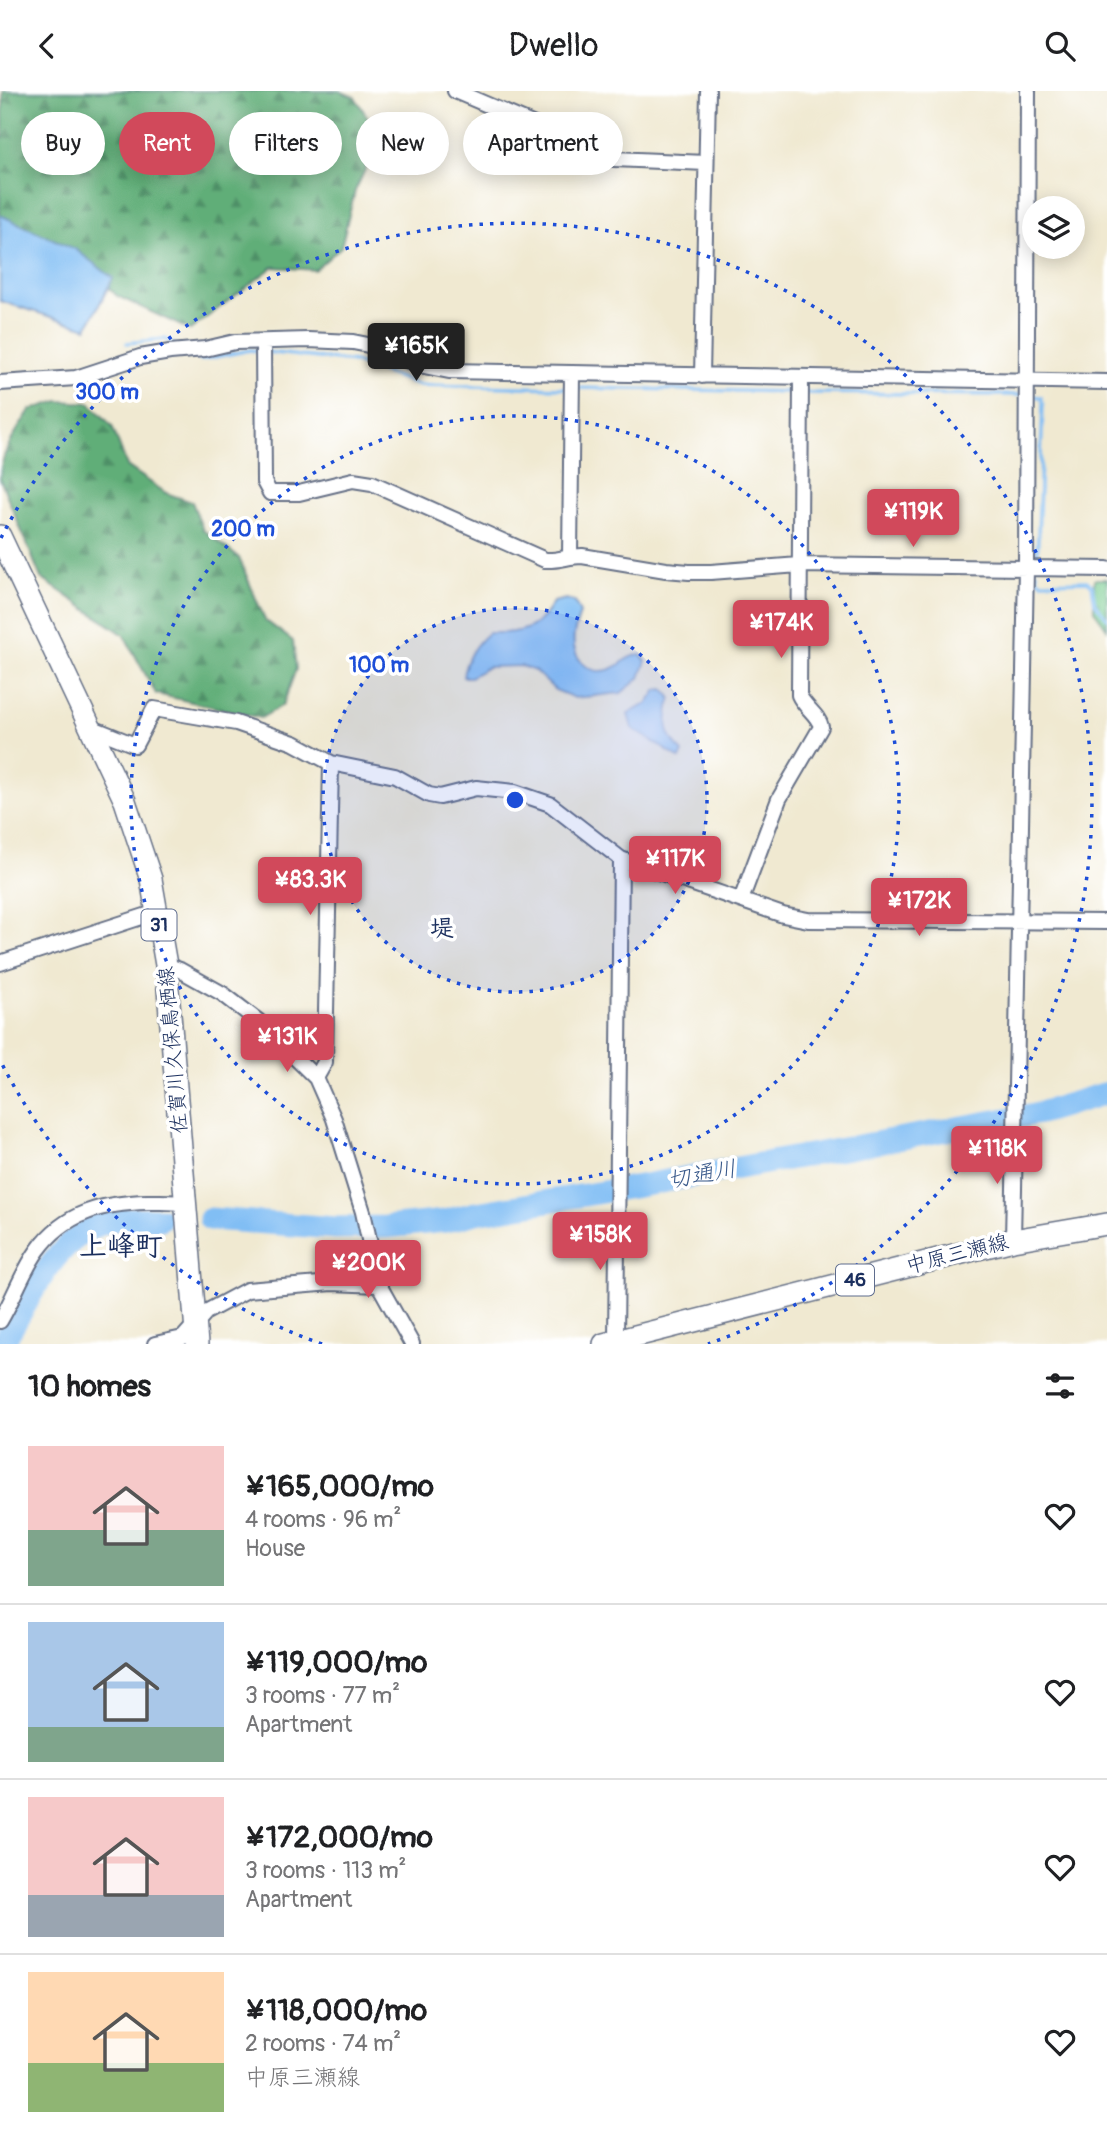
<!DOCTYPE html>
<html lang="en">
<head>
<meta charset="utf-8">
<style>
  body { margin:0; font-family:Pangolin,"Klee One",sans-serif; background:#f2f2f2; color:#202124; height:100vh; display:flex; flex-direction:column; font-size:26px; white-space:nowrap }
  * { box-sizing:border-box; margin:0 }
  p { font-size:23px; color:#757577 }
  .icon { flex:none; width:38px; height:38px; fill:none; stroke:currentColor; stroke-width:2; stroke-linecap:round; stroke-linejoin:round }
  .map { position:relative; height:1253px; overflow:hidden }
  .panel { display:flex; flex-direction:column; background:#fff; flex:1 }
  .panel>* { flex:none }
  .guide { position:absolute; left:21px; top:21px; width:700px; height:63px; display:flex; gap:14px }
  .buttons { position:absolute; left:1022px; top:105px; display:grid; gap:14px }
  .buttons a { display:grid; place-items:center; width:63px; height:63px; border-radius:50%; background:#fff; box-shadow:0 4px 18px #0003; font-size:35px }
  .price { position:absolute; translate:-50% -60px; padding:0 16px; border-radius:7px; background:#d1495b; color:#fff; font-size:23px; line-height:46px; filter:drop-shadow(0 2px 4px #0008) }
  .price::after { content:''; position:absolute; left:50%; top:42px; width:21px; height:16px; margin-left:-10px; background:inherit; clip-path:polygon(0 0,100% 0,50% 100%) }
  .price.active { background:#222; color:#fff }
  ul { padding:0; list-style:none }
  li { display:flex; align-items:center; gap:21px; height:175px; padding:0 28px }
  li+li { border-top:2px solid #e0e0e0 }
  li span { display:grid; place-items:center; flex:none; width:196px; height:140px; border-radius:0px; color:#555 }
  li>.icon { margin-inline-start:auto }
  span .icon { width:84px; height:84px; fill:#fffc; stroke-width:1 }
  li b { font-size:30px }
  h2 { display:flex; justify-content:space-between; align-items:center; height:84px; padding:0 28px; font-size:30px }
  .tag { padding:0 24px; border-radius:32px; background:#fff; box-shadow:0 4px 18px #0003; font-size:24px; line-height:63px }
  .tag.active { background:#d1495b; color:#fff }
  header { display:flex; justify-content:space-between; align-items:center; height:91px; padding:0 28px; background:#fff; font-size:32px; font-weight:600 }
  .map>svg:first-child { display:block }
  .forest { fill:url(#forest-firs); stroke:#3e6e6b; stroke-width:2 }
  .park { fill:url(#park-crowns); stroke:#487c76; stroke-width:2 }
  .water { fill:#81bef4; stroke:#4e76a9; stroke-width:2 }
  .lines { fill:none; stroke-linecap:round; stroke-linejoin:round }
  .stream { stroke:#81bef4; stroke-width:3.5 }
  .river { stroke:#81bef4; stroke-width:23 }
  .minor-casing { stroke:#667086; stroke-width:18 }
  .primary-casing { stroke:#667086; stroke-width:24 }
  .minor { stroke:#fff; stroke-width:14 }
  .primary { stroke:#fff; stroke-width:21 }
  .ring { fill:none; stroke:#1d4ed8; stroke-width:3.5; stroke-dasharray:3.5 7 }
  .labels { text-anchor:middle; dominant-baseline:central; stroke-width:7; stroke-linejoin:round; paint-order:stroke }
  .shield { fill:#fff; stroke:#5f6d8e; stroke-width:2 }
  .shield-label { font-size:19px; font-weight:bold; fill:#1b2f5e }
  .street-label { font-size:21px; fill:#1b2f5e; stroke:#fff }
  .water-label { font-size:23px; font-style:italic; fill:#3a5a8b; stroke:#fff }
  .quarter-label { font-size:24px; font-weight:bold; fill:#1b2f5e; stroke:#fff }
  .district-label { font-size:28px; font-weight:bold; fill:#1b2f5e; stroke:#fff }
  .centre { fill:#1d4ed8; stroke:#fff; stroke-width:3.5 }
  .ring-label { font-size:21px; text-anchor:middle; font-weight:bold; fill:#1d4ed8; stroke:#fff; stroke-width:7; stroke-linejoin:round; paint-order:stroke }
</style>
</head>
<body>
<header><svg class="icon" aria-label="back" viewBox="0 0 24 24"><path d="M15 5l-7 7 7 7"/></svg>Dwello<svg class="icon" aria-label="search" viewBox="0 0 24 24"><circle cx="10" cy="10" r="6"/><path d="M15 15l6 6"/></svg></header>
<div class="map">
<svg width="1107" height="1253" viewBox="0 0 1107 1253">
  <defs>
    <pattern id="forest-firs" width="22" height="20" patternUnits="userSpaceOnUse" patternTransform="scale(1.75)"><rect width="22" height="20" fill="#60ae78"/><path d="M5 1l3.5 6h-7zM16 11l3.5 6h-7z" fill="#4e8e66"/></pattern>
    <pattern id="park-crowns" width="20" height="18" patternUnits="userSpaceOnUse" patternTransform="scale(1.75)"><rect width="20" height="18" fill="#76ca8d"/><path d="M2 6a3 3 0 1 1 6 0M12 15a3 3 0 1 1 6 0" fill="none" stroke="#60a476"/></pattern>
  </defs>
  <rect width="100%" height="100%" fill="#fff"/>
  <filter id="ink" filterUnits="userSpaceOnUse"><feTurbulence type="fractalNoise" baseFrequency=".0143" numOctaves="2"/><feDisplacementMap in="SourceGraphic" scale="14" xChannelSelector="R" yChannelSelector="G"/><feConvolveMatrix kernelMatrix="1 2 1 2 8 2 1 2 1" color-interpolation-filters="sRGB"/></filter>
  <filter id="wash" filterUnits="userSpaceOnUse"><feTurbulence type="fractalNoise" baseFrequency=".00686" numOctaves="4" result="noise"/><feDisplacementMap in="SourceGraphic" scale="28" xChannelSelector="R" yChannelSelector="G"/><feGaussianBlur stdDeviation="1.57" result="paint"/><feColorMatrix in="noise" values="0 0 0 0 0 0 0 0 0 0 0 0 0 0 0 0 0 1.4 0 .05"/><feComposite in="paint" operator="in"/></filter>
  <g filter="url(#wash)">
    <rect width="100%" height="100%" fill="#f0e9d1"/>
    <!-- forest -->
    <path class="forest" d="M3 0H339L355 6 380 47 355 100 341 156 315 179 273 176 190 239 117 205 76 165 0 128V51L3 45Z
      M59 310 90 312 112 335 127 375 166 402 192 411 203 439 239 467 265 529 293 550 296 578 283 614 261 627 156 603 124 544 41 487 0 388C0 362 16 341 30 319Z"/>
    <!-- park -->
    <path class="park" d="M1094 488H1107V538L1094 519Z"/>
    <!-- water -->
    <path class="water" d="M0 124 75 158 113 187 87 237 0 210Z
      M566 508 575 511 580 522C578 529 575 537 574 544 571 567 589 586 611 578 625 573 624 565 641 564L646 570 640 587 621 602 575 607 555 599 535 580 521 575 488 576 470 586H463C465 569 475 553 488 542 518 543 538 540 553 511Z
      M664 598 671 606C666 631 663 643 683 661L680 668 632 637 628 623 648 612 657 599Z"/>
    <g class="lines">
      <!-- stream -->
      <path class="stream" d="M127 252 165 248 179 256
        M266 261 354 271 420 294 568 297
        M194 265 201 269 250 259 258 260
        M576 297 796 301
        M804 302 1023 304
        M1031 305 1041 306 1043 313 1037 473
        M1037 481V487L1042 491 1087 490 1092 494 1095 512 1107 527"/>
      <!-- river -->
      <path class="river" d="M210 1128 336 1137 386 1136 445 1130 476 1122 639 1095 1040 1022 1107 1002
        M2 1253C34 1205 55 1137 121 1128 134 1127 147 1128 160 1128"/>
    </g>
  </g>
  <g filter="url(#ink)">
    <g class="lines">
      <defs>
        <path id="minor" d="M455 0 614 68 706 72
          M263 251 264 391 270 402H299L353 389 372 392 545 469C558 470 569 465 582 465L666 479 689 481H711L799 474 1107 478
          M702 285 708 0
          M0 292 76 287 140 266 170 261 205 258 235 251 308 249 353 251 368 254 419 274 449 280 1107 291
          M570 465 572 282
          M90 636 135 654 154 618 236 632 294 652 331 672 395 685 429 704 440 706 476 697 515 701 550 713 621 768 783 824 808 829 1107 831
          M741 809 779 708 821 636C819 624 804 616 799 604L801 286
          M0 872 157 821
          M166 874 180 879 223 903 258 930 316 987 334 1028 363 1121 379 1194 412 1253
          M316 987 325 971 331 672
          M1013 1149 1026 477 1028 0
          M0 1230C14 1207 22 1181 38 1159 65 1121 104 1112 148 1111 161 1111 173 1110 185 1113
          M616 1249 621 768
          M155 1253 183 1247 206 1221 247 1199 332 1192 379 1194"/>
        <path id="primary" d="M0 445 125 710 151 788 166 874 197 1253
          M604 1253 1013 1149 1107 1133"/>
      </defs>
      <!-- minor casing -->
      <use href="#minor" class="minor-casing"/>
      <!-- primary casing -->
      <use href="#primary" class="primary-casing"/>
      <!-- minor -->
      <use href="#minor" class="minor"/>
      <!-- primary -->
      <use href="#primary" class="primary"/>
    </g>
  </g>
  <!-- distance rings -->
  <circle cx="515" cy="709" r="192" fill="#1d4ed8" fill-opacity=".12"/>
  <g class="ring">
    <circle cx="515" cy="709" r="192"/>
    <circle cx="515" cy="709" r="384"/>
    <path d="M322 1253A577 577 0 0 1 1 971M1 447A577 577 0 1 1 708 1253"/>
  </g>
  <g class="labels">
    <!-- shield labels -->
    <g class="shield">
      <rect x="141.5" y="818.5" width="35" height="31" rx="5"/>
      <rect x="836" y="1173.5" width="38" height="31" rx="5"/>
    </g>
    <g class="shield-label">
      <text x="159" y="834">31</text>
      <text x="855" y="1189">46</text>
    </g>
    <!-- street labels -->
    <g class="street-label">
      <text transform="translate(173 959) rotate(-95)">佐賀川久保鳥栖線</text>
      <text transform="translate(957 1163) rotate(-14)">中原三瀬線</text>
    </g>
    <!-- water labels -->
    <g class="water-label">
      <text transform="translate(702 1083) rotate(-10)">切通川</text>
    </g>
    <!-- quarter labels -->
    <g class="quarter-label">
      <text x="442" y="837">堤</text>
    </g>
    <!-- district labels -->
    <g class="district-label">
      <text x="121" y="1155">上峰町</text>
    </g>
  </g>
  <circle cx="515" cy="709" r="10" class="centre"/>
  <g class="ring-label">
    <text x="107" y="308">300 m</text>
    <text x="243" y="445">200 m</text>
    <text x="379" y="581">100 m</text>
  </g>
</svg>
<div class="buttons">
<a><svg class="icon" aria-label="layers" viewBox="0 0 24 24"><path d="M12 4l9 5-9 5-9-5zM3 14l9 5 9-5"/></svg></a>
</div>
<b class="price active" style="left:416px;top:292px">¥165K</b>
<b class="price" style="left:913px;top:458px">¥119K</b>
<b class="price" style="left:781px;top:569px">¥174K</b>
<b class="price" style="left:675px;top:805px">¥117K</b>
<b class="price" style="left:310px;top:826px">¥83.3K</b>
<b class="price" style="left:919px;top:847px">¥172K</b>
<b class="price" style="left:287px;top:983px">¥131K</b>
<b class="price" style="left:997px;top:1095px">¥118K</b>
<b class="price" style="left:600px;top:1181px">¥158K</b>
<b class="price" style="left:368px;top:1209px">¥200K</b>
<div class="guide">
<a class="tag">Buy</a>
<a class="tag active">Rent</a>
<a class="tag">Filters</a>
<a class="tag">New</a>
<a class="tag">Apartment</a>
</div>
</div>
<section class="panel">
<h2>10 homes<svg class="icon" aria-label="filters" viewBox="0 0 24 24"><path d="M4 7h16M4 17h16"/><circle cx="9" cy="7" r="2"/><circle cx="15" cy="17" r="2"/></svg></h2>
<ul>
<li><span style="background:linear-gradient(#f6c9c9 60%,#7fa58c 0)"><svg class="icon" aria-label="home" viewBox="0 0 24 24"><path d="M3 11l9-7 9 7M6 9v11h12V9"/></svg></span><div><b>¥165,000/mo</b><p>4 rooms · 96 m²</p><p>House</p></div><svg class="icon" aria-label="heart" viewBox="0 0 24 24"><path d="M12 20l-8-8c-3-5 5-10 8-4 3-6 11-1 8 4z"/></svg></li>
<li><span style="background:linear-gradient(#a9c7e8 75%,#7fa58c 0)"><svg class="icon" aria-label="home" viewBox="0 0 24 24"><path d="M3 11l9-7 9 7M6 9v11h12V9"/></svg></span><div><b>¥119,000/mo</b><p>3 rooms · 77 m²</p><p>Apartment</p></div><svg class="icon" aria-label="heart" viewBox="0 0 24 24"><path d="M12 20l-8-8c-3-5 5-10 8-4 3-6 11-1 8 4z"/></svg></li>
<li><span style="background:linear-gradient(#f6c9c9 70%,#9aa5b1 0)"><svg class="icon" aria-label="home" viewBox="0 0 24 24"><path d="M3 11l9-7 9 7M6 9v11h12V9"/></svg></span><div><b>¥172,000/mo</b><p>3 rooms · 113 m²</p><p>Apartment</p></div><svg class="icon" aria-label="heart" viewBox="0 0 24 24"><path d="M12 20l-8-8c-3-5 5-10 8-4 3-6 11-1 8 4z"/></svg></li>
<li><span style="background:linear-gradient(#ffd9b3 65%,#8fb573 0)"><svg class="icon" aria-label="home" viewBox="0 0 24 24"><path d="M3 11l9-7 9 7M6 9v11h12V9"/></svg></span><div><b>¥118,000/mo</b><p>2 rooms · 74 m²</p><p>中原三瀬線</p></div><svg class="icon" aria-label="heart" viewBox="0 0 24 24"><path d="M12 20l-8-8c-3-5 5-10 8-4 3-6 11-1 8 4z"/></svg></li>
</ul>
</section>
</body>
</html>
